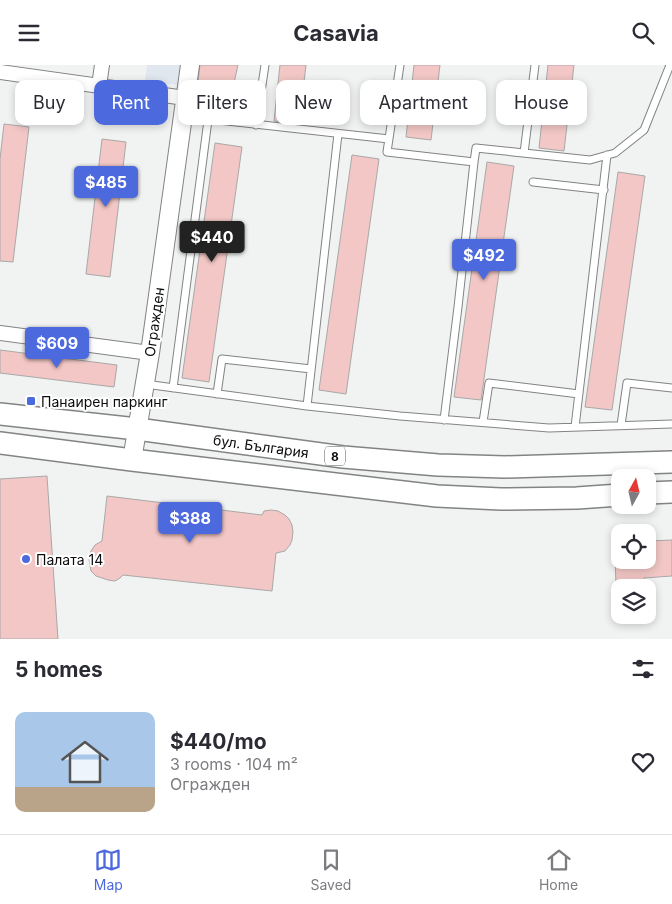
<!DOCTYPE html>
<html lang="en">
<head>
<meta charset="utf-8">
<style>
  body { margin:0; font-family:Inter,sans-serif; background:#f2f2f3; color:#2b2b33; height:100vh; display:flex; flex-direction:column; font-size:19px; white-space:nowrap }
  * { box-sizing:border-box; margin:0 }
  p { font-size:16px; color:#7c7c81 }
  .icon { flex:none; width:28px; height:28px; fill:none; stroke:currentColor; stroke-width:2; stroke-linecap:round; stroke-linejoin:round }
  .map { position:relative; height:574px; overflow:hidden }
  .side { display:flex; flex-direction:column; background:#fff; flex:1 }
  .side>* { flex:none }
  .hud { position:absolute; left:15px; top:15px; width:642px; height:45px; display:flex; gap:10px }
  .needle { width:32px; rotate:8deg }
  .buttons { position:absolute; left:611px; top:404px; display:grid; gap:10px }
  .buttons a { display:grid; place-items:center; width:45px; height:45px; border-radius:10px; background:#fff; box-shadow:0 2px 8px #0003; font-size:25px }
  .price { position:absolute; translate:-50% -42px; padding:0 11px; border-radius:5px; background:#4c69dd; color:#fff; font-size:16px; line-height:32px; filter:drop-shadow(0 1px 2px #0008) }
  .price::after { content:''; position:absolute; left:50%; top:30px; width:15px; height:11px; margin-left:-8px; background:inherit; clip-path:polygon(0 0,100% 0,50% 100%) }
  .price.on { background:#222; color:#fff }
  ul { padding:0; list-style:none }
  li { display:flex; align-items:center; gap:15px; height:125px; padding:0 15px }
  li+li { border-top:1px solid #e1e1e2 }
  li span { display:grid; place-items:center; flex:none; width:140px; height:100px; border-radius:10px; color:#555 }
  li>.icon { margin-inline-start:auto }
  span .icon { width:60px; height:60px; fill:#fffc; stroke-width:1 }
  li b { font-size:21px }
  h2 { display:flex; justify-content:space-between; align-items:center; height:60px; padding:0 15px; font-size:21px }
  .chip { padding:0 18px; border-radius:10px; background:#fff; box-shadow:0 2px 8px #0003; font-size:18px; line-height:45px }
  .chip.on { background:#4c69dd; color:#fff }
  header { display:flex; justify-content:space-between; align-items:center; height:65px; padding:0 15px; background:#fff; font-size:22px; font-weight:700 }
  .menu { display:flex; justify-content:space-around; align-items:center; height:70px; border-top:1px solid #e1e1e2; background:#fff; font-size:14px; color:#7c7c81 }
  .menu a { display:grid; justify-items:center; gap:2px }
  .menu .on { color:#4c69dd }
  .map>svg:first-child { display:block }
  .built { fill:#e0e7ee }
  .building { fill:#f2c7c5; stroke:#a9a8a8 }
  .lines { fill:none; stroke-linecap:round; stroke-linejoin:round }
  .service-casing { stroke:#828384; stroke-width:9 }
  .minor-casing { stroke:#828384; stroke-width:16 }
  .tertiary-casing { stroke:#828384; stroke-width:20 }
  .primary-casing { stroke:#828384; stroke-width:24 }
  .service { stroke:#fff; stroke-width:7 }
  .minor { stroke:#fff; stroke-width:14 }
  .tertiary { stroke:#fff; stroke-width:18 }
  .primary { stroke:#fff; stroke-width:21 }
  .poi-dot { fill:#4c69dd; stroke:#fff; stroke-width:2 }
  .labels { text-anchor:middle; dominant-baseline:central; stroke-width:4; stroke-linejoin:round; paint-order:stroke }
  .shield { fill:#fff; stroke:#555; stroke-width:1 }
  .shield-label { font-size:12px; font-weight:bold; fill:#0c0c0c }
  .street-label { font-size:14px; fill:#0c0c0c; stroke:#fff }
  .poi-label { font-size:14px; fill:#0c0c0c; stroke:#fff; text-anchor:start }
</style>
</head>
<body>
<header><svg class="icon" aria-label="menu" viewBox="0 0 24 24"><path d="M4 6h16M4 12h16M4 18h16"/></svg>Casavia<svg class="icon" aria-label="search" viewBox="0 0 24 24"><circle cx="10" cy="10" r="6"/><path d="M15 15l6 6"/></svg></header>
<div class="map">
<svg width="672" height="574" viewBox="0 0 672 574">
  <rect width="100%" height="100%" fill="#f1f2f2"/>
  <!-- built -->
  <path class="built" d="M147 0H181L179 20 145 16Z"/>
  <!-- building -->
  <path class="building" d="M200 0H238L230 36 196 33Z
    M280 0H306L299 59 274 56Z
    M414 0H440L431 75 406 72Z
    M548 0H574L564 86 539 83Z
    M4 59 29 62 13 197 0 196V94Z
    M102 74 126 77 110 212 86 209Z
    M215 78 242 82 209 317 182 313Z
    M352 90 379 94 346 329 319 325Z
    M487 97 514 101 481 335 454 332Z
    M618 107 645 111 612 345 585 342Z
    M0 285 117 300 114 322 0 308Z
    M47 411 58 574H0V414Z
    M107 431 262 450 264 446 271 445 278 446 285 450 289 454 292 460 293 467 292 475 290 480 285 486 276 488 272 526 123 510 120 513 115 516 108 515 96 511 91 506 89 494 91 486 95 480 102 476Z
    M672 475V511L644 513V518L616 519 615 495H648V476Z"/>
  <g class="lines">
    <defs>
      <path id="service" d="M400 0 387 87 474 97 476 83 590 95 615 88 644 65 670 0
        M182 51 389 74
        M256 60 265 0
        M524 88 535 0
        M533 117 604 125
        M145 319 307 341 400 351 549 363 672 359
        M173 323 208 55
        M217 329 222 294 311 304
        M307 341 338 69
        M444 355 458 242 474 97
        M483 357 489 318 579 329
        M621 360 627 318 672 323
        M575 362 607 90"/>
      <path id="minor" d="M0 7 185 33
        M99 21 102 0
        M0 268 150 288"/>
      <path id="tertiary" d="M132 395 150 288 190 0"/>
      <path id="primary" d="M0 349 137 364 343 392 438 400 505 402 672 397
        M0 378 132 395 437 431 501 434 577 433 620 430
        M648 428 672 427"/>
    </defs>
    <!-- service casing -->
    <use href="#service" class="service-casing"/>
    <!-- minor casing -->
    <use href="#minor" class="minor-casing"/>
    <!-- tertiary casing -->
    <use href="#tertiary" class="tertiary-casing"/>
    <!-- primary casing -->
    <use href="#primary" class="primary-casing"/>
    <!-- service -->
    <use href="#service" class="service"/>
    <!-- minor -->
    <use href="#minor" class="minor"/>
    <!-- tertiary -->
    <use href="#tertiary" class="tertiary"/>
    <!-- primary -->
    <use href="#primary" class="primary"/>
  </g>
  <!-- markers -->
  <g class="poi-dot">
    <rect x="26" y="331" width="10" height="10" rx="2.5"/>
    <circle cx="26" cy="494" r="5"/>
  </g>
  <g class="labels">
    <!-- shield labels -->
    <rect class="shield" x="325" y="381.5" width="20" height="19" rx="4"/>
    <g class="shield-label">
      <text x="335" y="391">8</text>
    </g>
    <!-- street labels -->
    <g class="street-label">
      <text transform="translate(154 257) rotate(-82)">Огражден</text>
      <text transform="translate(261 381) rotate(8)">бул. България</text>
    </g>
    <!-- poi labels -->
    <g class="poi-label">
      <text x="41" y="336">Панаирен паркинг</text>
      <text x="36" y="494">Палата 14</text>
    </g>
  </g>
</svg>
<div class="buttons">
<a><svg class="needle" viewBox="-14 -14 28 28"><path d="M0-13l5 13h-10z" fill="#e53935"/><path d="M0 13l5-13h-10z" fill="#7c7c81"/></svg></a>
<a><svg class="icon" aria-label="locate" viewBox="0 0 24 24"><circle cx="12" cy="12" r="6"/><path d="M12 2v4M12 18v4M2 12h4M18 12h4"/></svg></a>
<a><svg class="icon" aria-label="layers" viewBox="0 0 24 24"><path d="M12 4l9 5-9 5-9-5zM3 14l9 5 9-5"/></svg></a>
</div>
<b class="price" style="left:106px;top:143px">$485</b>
<b class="price on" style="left:212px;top:198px">$440</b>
<b class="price" style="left:484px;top:216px">$492</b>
<b class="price" style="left:57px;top:304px">$609</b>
<b class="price" style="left:190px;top:479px">$388</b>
<div class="hud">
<a class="chip">Buy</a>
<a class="chip on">Rent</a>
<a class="chip">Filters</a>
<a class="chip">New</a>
<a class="chip">Apartment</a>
<a class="chip">House</a>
</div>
</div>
<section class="side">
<h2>5 homes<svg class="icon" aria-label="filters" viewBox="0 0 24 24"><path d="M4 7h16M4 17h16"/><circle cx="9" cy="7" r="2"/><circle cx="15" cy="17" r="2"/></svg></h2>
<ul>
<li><span style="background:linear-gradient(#a9c7e8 75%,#b9a48a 0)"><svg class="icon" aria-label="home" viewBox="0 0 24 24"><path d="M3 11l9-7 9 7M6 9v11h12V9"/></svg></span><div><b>$440/mo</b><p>3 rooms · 104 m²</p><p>Огражден</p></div><svg class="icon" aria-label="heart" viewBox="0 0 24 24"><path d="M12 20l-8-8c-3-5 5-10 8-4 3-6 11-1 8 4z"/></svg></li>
</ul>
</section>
<nav class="menu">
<a class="on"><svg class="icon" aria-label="map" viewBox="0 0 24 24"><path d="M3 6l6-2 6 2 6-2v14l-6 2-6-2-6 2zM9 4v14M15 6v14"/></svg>Map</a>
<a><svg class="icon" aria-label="saved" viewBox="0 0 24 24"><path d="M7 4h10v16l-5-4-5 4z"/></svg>Saved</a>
<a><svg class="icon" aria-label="home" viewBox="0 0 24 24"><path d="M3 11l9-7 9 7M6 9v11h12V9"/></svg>Home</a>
</nav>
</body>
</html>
